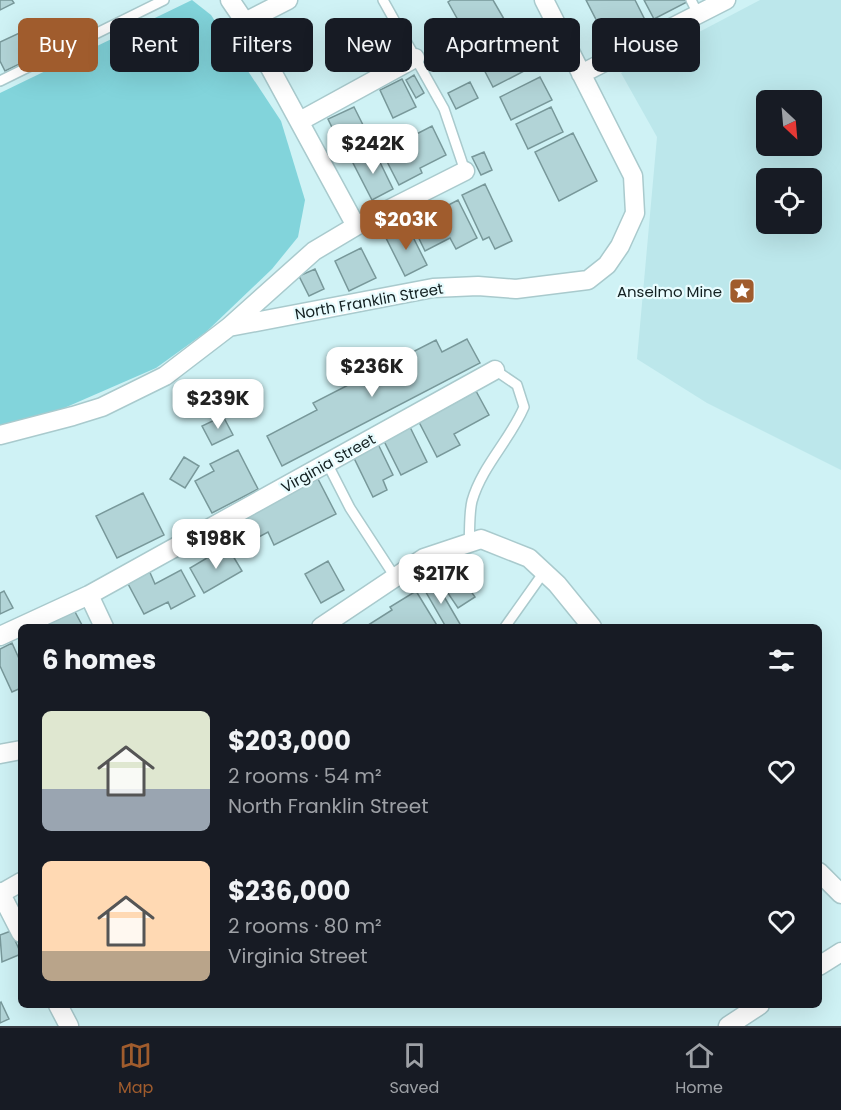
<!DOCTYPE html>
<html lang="en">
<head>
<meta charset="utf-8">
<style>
  body { margin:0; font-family:Poppins,sans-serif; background:#20242c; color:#f1f3f6; height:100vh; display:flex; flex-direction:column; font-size:22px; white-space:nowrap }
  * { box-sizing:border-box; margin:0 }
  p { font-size:20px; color:#9ea1a6 }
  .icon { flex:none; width:33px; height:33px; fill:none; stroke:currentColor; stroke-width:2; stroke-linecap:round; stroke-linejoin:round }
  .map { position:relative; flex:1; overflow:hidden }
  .sheet { position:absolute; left:18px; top:624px; width:804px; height:384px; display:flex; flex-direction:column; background:#171b24; border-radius:9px; box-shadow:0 6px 24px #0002 }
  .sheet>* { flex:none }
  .banner { position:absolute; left:18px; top:18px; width:806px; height:54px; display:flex; gap:12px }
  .needle { width:39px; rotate:154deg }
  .tools { position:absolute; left:756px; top:90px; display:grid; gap:12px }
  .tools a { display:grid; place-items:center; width:66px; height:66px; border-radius:9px; background:#171b24; box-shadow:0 6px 24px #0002; font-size:30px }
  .price { position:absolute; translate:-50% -51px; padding:0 14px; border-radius:12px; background:#fff; color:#222; font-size:20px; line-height:39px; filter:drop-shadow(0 2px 3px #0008) }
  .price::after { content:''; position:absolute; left:50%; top:36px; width:18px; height:14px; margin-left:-9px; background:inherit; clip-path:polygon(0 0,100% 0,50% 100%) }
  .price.selected { background:#a05c2d; color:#fff }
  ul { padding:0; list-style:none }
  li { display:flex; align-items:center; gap:18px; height:150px; padding:0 24px }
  li span { display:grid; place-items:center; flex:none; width:168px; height:120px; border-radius:9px; color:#555 }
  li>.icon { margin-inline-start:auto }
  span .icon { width:72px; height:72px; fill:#fffc; stroke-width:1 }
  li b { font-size:26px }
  h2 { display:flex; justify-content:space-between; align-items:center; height:72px; padding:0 24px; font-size:26px }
  .tag { padding:0 21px; border-radius:9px; background:#171b24; box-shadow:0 6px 24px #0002; font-size:21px; line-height:54px }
  .tag.selected { background:#a05c2d; color:#fff }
  .tabs { display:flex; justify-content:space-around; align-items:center; height:84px; border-top:2px solid #363941; background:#171b24; font-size:16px; color:#9ea1a6 }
  .tabs a { display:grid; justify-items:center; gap:3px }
  .tabs .selected { color:#a05c2d }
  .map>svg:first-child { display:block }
  .built { fill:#bce7eb; fill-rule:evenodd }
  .green { fill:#82d4db }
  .building { fill:#b2d4d7; stroke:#78989a; stroke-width:1.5 }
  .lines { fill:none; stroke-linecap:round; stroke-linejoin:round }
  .lane-casing { stroke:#a9cacd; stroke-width:12 }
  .street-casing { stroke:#a9cacd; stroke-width:21 }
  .lane { stroke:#fff; stroke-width:9 }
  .street { stroke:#fff; stroke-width:18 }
  .labels { text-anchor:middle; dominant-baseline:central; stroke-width:4.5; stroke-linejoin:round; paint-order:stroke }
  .poi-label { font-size:15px; fill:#132021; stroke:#e8fcfe; text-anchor:end }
  .street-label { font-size:15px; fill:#132021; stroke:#e8fcfe }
</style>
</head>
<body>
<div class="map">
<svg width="841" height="1026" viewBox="0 0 841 1026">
  <rect width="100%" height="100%" fill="#cff2f5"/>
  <!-- built -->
  <path class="built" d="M760 0H841V470L707 403 637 359 657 137 621 73ZM766 100H812V146H766ZM766 178H812V224H766Z"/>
  <!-- green -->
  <path class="green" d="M192 0 211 15 281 121 305 200 298 237 272 269 206 332 156 368 55 412 0 425V93Z"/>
  <!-- building -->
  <path class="building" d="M0 0H12L14 3 0 10Z
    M451 0H493L504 19 468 38 448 2Z
    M586 0H635L645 20 606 39Z
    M644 0H686L687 2 654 19Z
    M506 23 530 68 493 87 480 62 464 70 454 50Z
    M377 26 393 57 368 69 353 38Z
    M28 29 40 54 5 71 0 61V42Z
    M414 75 424 93 416 98 406 80Z
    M540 77 552 100 511 120 500 97Z
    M402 79 416 107 393 118 380 90Z
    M470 82 478 98 456 109 448 93Z
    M354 107 366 131 340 144 328 119Z
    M551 107 563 132 528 149 516 124Z
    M432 126 446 155 420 168 422 173 399 185 378 144 399 133 403 141Z
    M573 133 597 181 559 201 535 152Z
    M374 150 393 189 372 200 352 161Z
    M484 152 492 170 481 175 472 157Z
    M485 184 512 241 495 249 489 237 483 240 462 195Z
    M458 200 477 238 456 249 450 238 425 251 412 224Z
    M407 225 427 265 405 276 385 236Z
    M361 248 376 278 349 291 335 261Z
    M315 269 324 289 309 296 299 276Z
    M467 339 480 363 282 466 267 436 317 410 313 403 436 340 442 352Z
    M476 391 489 415 454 434 460 445 437 457 419 422Z
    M223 416 233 435 212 445 202 426Z
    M410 427 427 462 401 475 383 439Z
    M378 444 393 475 383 480 387 490 373 497 353 456Z
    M238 450 258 489 212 513 195 481 214 471 210 464Z
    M184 457 199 466 185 488 170 479Z
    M317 477 336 514 274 545 268 532 257 538 245 514Z
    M143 493 164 535 117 558 96 516Z
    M227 546 242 571 204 593 190 568Z
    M328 561 344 590 321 603 305 574Z
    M461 561 477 585 470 590 475 597 458 608 437 577Z
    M148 568 155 584 181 570 195 596 171 609 168 602 144 614 126 580Z
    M435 581 460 624 455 627H446L423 587Z
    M4 591 13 608 0 614V593Z
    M416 591 438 627H365L392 610 390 607Z
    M73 608 83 627H48L45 621Z
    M12 643 21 663V688L12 692 0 666V649Z
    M11 931 21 954 2 962 0 935Z
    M1 1002 9 1019 0 1023V1003Z"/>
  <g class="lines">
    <defs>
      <path id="lane" d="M383 0 444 109 465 171
        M691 0 698 14
        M0 81 164 0
        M327 463 350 508 395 577
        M469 543C470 530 469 513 472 501 482 466 510 440 524 407L517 385 495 370
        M505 627 544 572"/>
      <path id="street" d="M230 0 245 22 356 226
        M245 22 288 0
        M581 74 726 0
        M300 121 415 58
        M229 327 433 288 478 286 516 289 588 280 607 265 620 246 635 213 633 176 544 0
        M0 435 73 416 102 407 165 376 229 327 314 251 356 226 465 171
        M89 595 104 627
        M321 627 424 558 481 539 529 558 557 584 592 627
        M0 636 89 595 495 370
        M0 754 21 750
        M819 872 841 894
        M0 892 21 933
        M0 894 21 882
        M819 966 841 952
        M58 1005 69 1026
        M728 1026 760 1005"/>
    </defs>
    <!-- lane casing -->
    <use href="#lane" class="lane-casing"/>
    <!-- street casing -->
    <use href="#street" class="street-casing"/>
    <!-- lane -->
    <use href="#lane" class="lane"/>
    <!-- street -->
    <use href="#street" class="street"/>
  </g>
  <!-- icons -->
  <defs>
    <symbol id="sight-square" viewBox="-11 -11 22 22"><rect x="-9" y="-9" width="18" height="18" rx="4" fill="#a05c2d" stroke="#e8fcfe"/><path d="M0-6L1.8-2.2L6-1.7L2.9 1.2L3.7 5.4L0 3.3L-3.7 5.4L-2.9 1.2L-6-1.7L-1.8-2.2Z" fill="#fff"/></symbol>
  </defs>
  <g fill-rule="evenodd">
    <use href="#sight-square" x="727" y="276" width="30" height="30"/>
  </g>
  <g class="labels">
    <!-- poi labels -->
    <g class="poi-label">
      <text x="722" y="291">Anselmo Mine</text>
    </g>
    <!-- street labels -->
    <g class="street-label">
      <text transform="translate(369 301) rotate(-10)">North Franklin Street</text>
      <text transform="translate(328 463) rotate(-29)">Virginia Street</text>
    </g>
  </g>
</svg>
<div class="tools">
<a><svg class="needle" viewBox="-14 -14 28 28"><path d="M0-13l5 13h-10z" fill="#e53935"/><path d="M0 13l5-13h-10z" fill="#9ea1a6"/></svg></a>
<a><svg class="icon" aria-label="locate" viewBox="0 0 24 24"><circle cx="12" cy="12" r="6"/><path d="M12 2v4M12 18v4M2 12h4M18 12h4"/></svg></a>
</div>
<b class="price" style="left:373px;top:175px">$242K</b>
<b class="price selected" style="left:406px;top:251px">$203K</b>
<b class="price" style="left:372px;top:398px">$236K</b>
<b class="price" style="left:218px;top:430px">$239K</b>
<b class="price" style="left:216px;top:570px">$198K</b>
<b class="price" style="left:441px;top:605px">$217K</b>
<div class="banner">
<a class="tag selected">Buy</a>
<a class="tag">Rent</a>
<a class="tag">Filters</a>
<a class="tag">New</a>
<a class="tag">Apartment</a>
<a class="tag">House</a>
</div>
<section class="sheet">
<h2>6 homes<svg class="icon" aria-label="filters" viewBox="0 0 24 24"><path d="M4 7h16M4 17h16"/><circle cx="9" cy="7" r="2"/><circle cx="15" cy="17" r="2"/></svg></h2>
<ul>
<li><span style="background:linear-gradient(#dfe7d0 65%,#9aa5b1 0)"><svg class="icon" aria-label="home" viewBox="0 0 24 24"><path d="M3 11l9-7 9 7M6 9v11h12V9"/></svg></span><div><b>$203,000</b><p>2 rooms · 54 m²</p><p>North Franklin Street</p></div><svg class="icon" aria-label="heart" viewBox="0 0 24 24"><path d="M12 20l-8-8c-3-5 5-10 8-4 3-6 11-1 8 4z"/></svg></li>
<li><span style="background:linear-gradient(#ffd9b3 75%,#b9a48a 0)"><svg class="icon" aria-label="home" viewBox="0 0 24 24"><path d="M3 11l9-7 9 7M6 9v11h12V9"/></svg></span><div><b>$236,000</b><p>2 rooms · 80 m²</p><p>Virginia Street</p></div><svg class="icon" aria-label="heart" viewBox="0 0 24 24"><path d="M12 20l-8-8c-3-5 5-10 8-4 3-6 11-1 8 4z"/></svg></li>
</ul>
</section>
</div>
<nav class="tabs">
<a class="selected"><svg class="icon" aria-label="map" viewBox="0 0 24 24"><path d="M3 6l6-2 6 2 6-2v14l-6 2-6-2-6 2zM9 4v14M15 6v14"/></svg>Map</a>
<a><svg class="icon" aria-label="saved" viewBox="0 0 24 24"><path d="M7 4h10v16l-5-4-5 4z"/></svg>Saved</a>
<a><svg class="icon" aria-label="home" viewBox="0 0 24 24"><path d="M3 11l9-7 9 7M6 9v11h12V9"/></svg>Home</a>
</nav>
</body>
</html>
